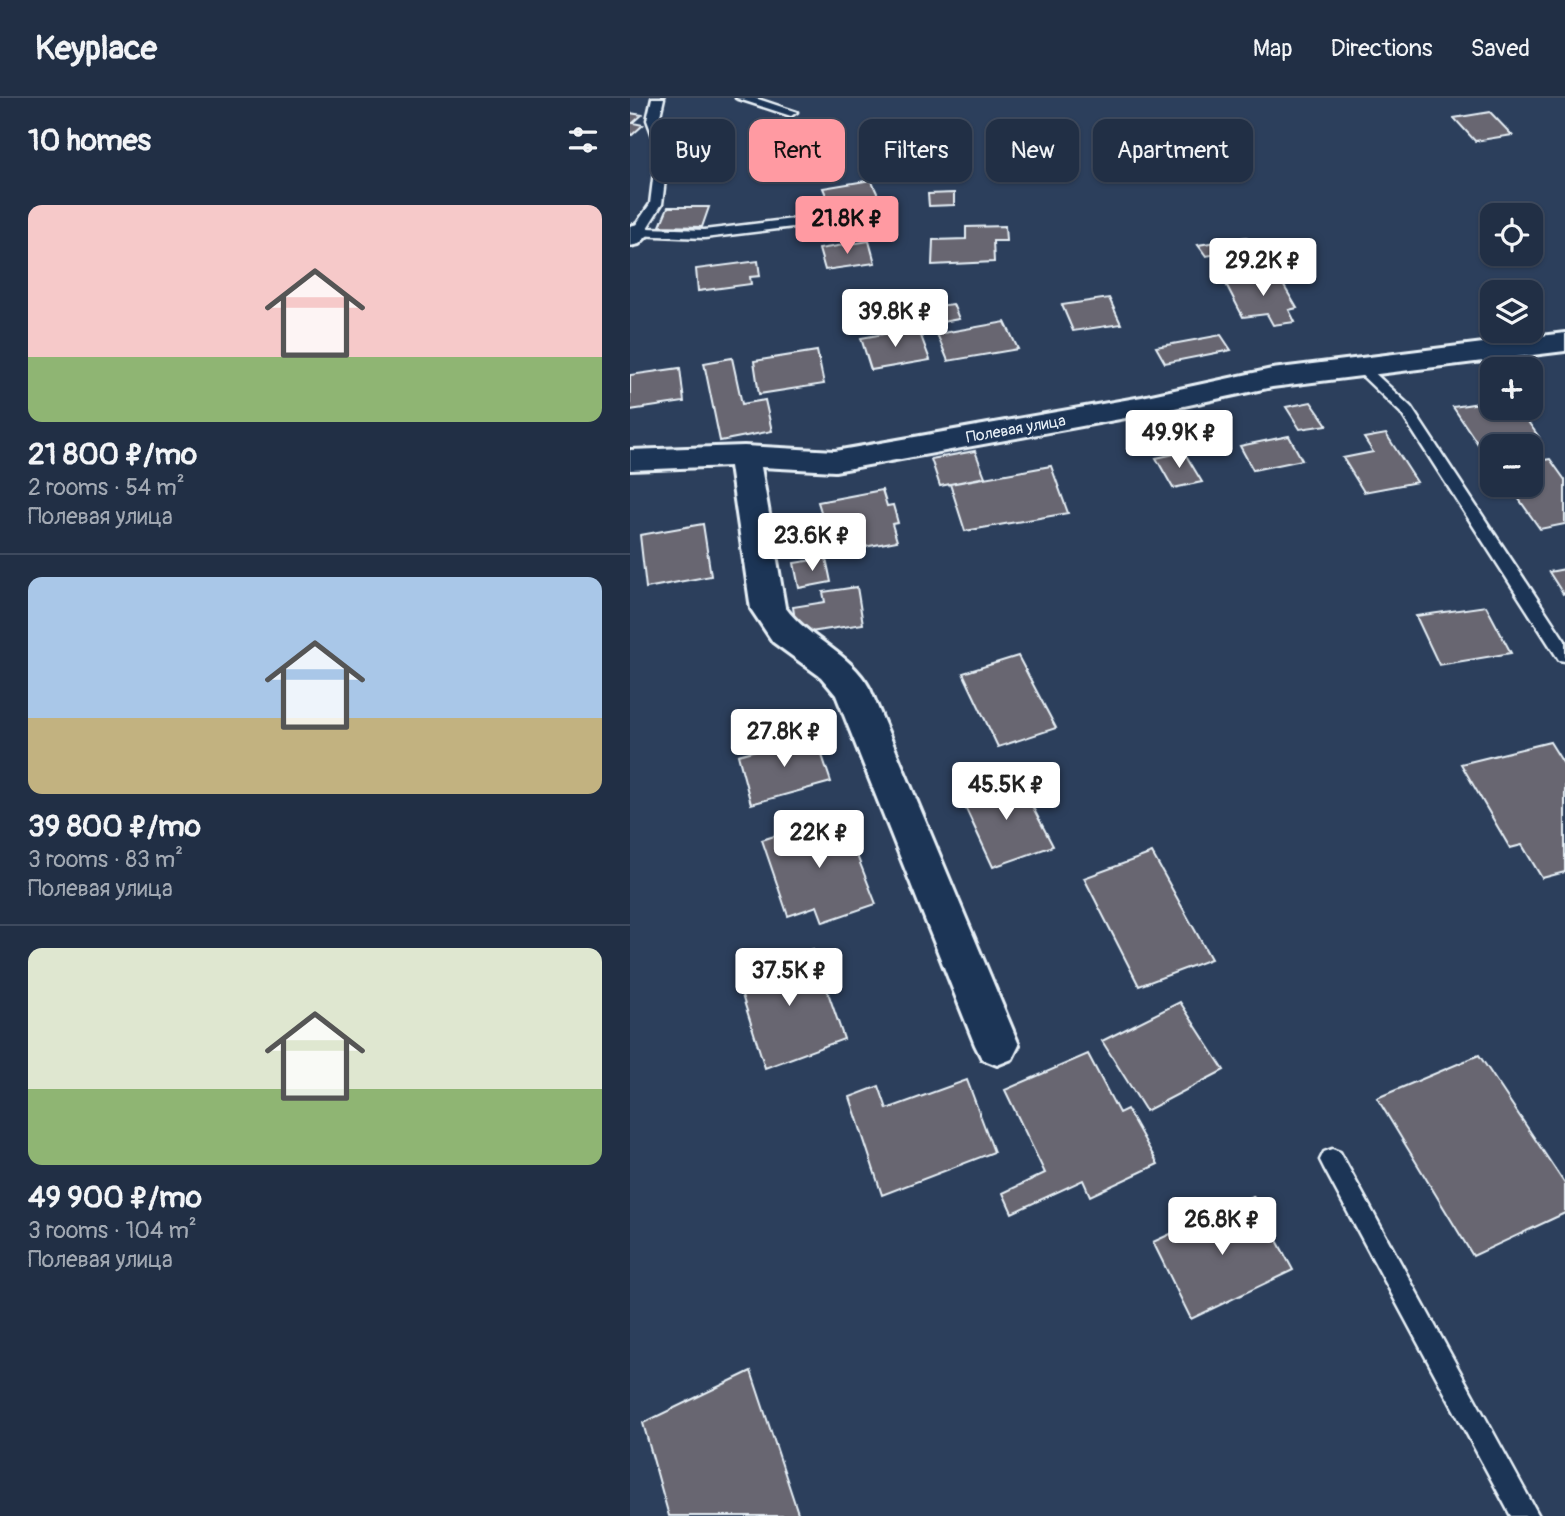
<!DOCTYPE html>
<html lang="en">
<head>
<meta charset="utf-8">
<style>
  body { margin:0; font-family:Pangolin,sans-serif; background:#2d3b50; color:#f1f3f6; height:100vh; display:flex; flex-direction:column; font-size:26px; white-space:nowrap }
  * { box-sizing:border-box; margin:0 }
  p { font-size:23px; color:#a2a9b3 }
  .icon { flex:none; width:38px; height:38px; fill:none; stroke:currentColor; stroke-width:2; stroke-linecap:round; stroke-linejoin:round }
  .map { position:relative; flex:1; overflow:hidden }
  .drawer { display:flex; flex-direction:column; background:#212f45; width:630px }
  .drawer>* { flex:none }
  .banner { position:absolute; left:21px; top:21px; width:665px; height:63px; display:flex; gap:14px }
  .fabs { position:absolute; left:850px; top:105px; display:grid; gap:14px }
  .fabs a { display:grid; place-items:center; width:63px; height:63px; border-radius:14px; background:#212f45; box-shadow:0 2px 5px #0004,0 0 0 2px #3e4a5e; font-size:35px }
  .price { position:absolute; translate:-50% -60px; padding:0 16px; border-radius:7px; background:#fff; color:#222; font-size:23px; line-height:46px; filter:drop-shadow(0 2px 4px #0008) }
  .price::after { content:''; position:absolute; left:50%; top:42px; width:21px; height:16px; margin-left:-10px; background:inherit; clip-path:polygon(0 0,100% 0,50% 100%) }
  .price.on { background:#ff9aa2; color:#111 }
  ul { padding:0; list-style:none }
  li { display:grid; align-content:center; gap:14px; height:371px; padding:0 28px }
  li+li { border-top:2px solid #3e4a5e }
  li span { display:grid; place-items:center; height:217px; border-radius:14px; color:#555 }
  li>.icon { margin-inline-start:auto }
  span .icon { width:126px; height:126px; fill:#fffc; stroke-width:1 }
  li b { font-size:30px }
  h2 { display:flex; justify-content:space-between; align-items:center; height:84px; padding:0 28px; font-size:30px }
  .tag { padding:0 24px; border-radius:14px; background:#212f45; box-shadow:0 2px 5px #0004,0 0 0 2px #3e4a5e; font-size:24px; line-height:63px }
  .tag.on { background:#ff9aa2; color:#111 }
  header { display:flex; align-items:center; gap:42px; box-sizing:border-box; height:98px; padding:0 35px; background:#212f45; border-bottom:2px solid #3e4a5e }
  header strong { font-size:33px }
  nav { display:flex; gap:38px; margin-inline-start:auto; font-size:24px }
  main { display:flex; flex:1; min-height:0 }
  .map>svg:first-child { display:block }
  .building { fill:#676671; stroke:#e8f1f8; stroke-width:2 }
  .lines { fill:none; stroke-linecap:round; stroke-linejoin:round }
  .lane-casing { stroke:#e8f1f8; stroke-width:5 }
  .street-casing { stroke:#e8f1f8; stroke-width:6 }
  .lane { fill:#1d3557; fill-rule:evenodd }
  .street { fill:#1d3557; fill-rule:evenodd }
  .labels { text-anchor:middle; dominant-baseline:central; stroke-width:5; stroke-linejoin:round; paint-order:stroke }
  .far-street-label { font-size:16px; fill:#e8f1f8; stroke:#1d3557 }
</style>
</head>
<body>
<header>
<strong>Keyplace</strong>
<nav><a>Map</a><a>Directions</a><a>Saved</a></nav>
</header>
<main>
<section class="drawer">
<h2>10 homes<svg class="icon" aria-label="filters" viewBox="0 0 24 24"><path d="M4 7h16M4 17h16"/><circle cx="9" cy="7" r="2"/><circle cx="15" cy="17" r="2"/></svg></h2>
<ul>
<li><span style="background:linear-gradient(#f6c9c9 70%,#8fb573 0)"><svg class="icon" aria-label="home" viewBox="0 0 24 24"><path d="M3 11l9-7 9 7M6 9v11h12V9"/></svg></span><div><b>21 800 ₽/mo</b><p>2 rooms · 54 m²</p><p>Полевая улица</p></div></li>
<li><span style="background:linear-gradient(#a9c7e8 65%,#c2b280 0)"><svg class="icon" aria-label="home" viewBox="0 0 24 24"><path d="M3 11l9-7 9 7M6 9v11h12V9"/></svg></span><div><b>39 800 ₽/mo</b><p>3 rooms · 83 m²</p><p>Полевая улица</p></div></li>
<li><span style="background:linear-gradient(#dfe7d0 65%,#8fb573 0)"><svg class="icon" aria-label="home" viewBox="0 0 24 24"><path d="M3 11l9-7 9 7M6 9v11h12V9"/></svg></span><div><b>49 900 ₽/mo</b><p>3 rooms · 104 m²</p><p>Полевая улица</p></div></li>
</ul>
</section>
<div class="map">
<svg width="935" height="1418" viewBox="0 0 935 1418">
  <rect width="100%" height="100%" fill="#2c3f5c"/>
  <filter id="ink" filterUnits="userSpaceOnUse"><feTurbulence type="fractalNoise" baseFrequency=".0143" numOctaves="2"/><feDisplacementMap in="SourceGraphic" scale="14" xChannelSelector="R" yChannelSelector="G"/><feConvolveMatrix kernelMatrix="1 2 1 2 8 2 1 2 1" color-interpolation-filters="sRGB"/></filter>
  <g filter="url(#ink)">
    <!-- building -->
    <path class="building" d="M860 14 882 37 845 43 824 20Z
      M0 15 12 17 3 25 13 27 2 37 0 36Z
      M241 82 253 108 204 117 193 90Z
      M324 95V107L299 108 298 96Z
      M38 109H79L72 129 30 128Z
      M375 128 376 143H363L364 164 302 167 303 142 336 141V129Z
      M616 139 624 150 576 158 568 147Z
      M239 143 245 165 195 172 189 151Z
      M128 163 130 178 120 179 121 186 68 193 66 171Z
      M633 173 637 179 648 178 667 210 659 212 665 224 643 227 637 216 613 219 595 184 616 182 613 176Z
      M479 200 491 226 443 233 432 207Z
      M323 206 329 221 306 225 300 209Z
      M375 224 388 251 318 263 307 236Z
      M288 230 300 262 241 272 231 240Z
      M591 237 601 252 535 265 526 249Z
      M187 253 194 286 129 296 124 263Z
      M102 260 112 306 135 302 142 333 90 343 74 265Z
      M50 270 54 304 0 312V277Z
      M863 303V310H901V305L908 314 893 317 909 339 850 349 823 309Z
      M681 304 697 327 670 331 656 309Z
      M756 336 787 384 734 394 713 360 743 354 734 340Z
      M659 338 672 362 623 372 610 348Z
      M345 353 355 379 310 388 301 361Z
      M554 354 572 384 543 390 526 360Z
      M920 361 935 382V426L910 431 879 387H901V364Z
      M421 368 438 415 335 433 320 386Z
      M252 392 257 408 263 407 268 425 262 426 267 443 201 455 198 443 188 445 182 418 192 417 188 404Z
      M73 426 81 478 16 490 10 437Z
      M196 460 201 484 169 490 164 465Z
      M935 471V495L933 496 919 474Z
      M227 489 233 526 167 536 163 509 195 504 193 494Z
      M856 508 881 555 809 567 786 518Z
      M388 558 426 630 368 649 333 575Z
      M185 636 201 684 121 706 108 657Z
      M920 644 935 668V774L912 780 892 747 880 750 831 666Z
      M387 679 423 748 363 769 330 698Z
      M211 717 246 806 193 824 187 808 158 818 132 742Z
      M522 755 581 861 509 888 454 780Z
      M183 851 214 941 135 970 106 878Z
      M550 904 594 972 516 1013 472 943Z
      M458 956 489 1015 497 1011 528 1066 460 1098 453 1082 382 1115 373 1095 415 1075 375 992Z
      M849 957 935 1086V1115L843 1158 747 1000Z
      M337 982 364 1054 252 1097 220 999 249 988 257 1011Z
      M623 1098 663 1172 561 1221 523 1144Z
      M121 1273 169 1418H39L13 1325Z"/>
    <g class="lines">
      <defs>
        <path id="lane" d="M22 0H34L29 22 39 49 32 106 17 130 74 132 245 111 251 115 245 119 74 140 3 137 1 134 20 106 27 49 17 22Z
          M106 0H125L167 14 161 18Z
          M731 266 736 267 781 309 935 543V563L929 562 771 315 724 270Z
          M702 1051 710 1054 909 1418H881L694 1070 690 1062 694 1054Z"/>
        <path id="street" d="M8 126 17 128 21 134 9 146 0 148V128Z
          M935 235V253L642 289 512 317 205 373 131 369 155 509C179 542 220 554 240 591L389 947 382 961 367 967 352 961 345 947 206 597 191 579 143 544 121 511 100 368 0 372V352L114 348 205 353 512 299 642 271Z"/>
      </defs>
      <!-- lane casing -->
      <use href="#lane" class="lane-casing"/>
      <!-- street casing -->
      <use href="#street" class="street-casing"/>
      <!-- lane -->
      <use href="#lane" class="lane"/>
      <!-- street -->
      <use href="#street" class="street"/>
    </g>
  </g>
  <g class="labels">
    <!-- far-street labels -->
    <g class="far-street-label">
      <text transform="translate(386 331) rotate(-10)">Полевая улица</text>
    </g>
  </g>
</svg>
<div class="fabs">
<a><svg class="icon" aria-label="locate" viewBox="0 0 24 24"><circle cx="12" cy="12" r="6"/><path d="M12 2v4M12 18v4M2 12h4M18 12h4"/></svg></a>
<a><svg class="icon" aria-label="layers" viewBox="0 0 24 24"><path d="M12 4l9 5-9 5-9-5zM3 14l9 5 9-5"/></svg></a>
<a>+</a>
<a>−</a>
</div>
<b class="price on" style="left:217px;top:158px">21.8K ₽</b>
<b class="price" style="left:633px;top:200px">29.2K ₽</b>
<b class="price" style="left:265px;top:251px">39.8K ₽</b>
<b class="price" style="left:549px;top:372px">49.9K ₽</b>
<b class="price" style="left:182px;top:475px">23.6K ₽</b>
<b class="price" style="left:154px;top:671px">27.8K ₽</b>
<b class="price" style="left:376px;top:724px">45.5K ₽</b>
<b class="price" style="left:189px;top:772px">22K ₽</b>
<b class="price" style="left:159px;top:910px">37.5K ₽</b>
<b class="price" style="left:592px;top:1159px">26.8K ₽</b>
<div class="banner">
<a class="tag">Buy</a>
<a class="tag on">Rent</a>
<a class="tag">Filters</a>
<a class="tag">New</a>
<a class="tag">Apartment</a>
</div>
</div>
</main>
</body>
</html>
